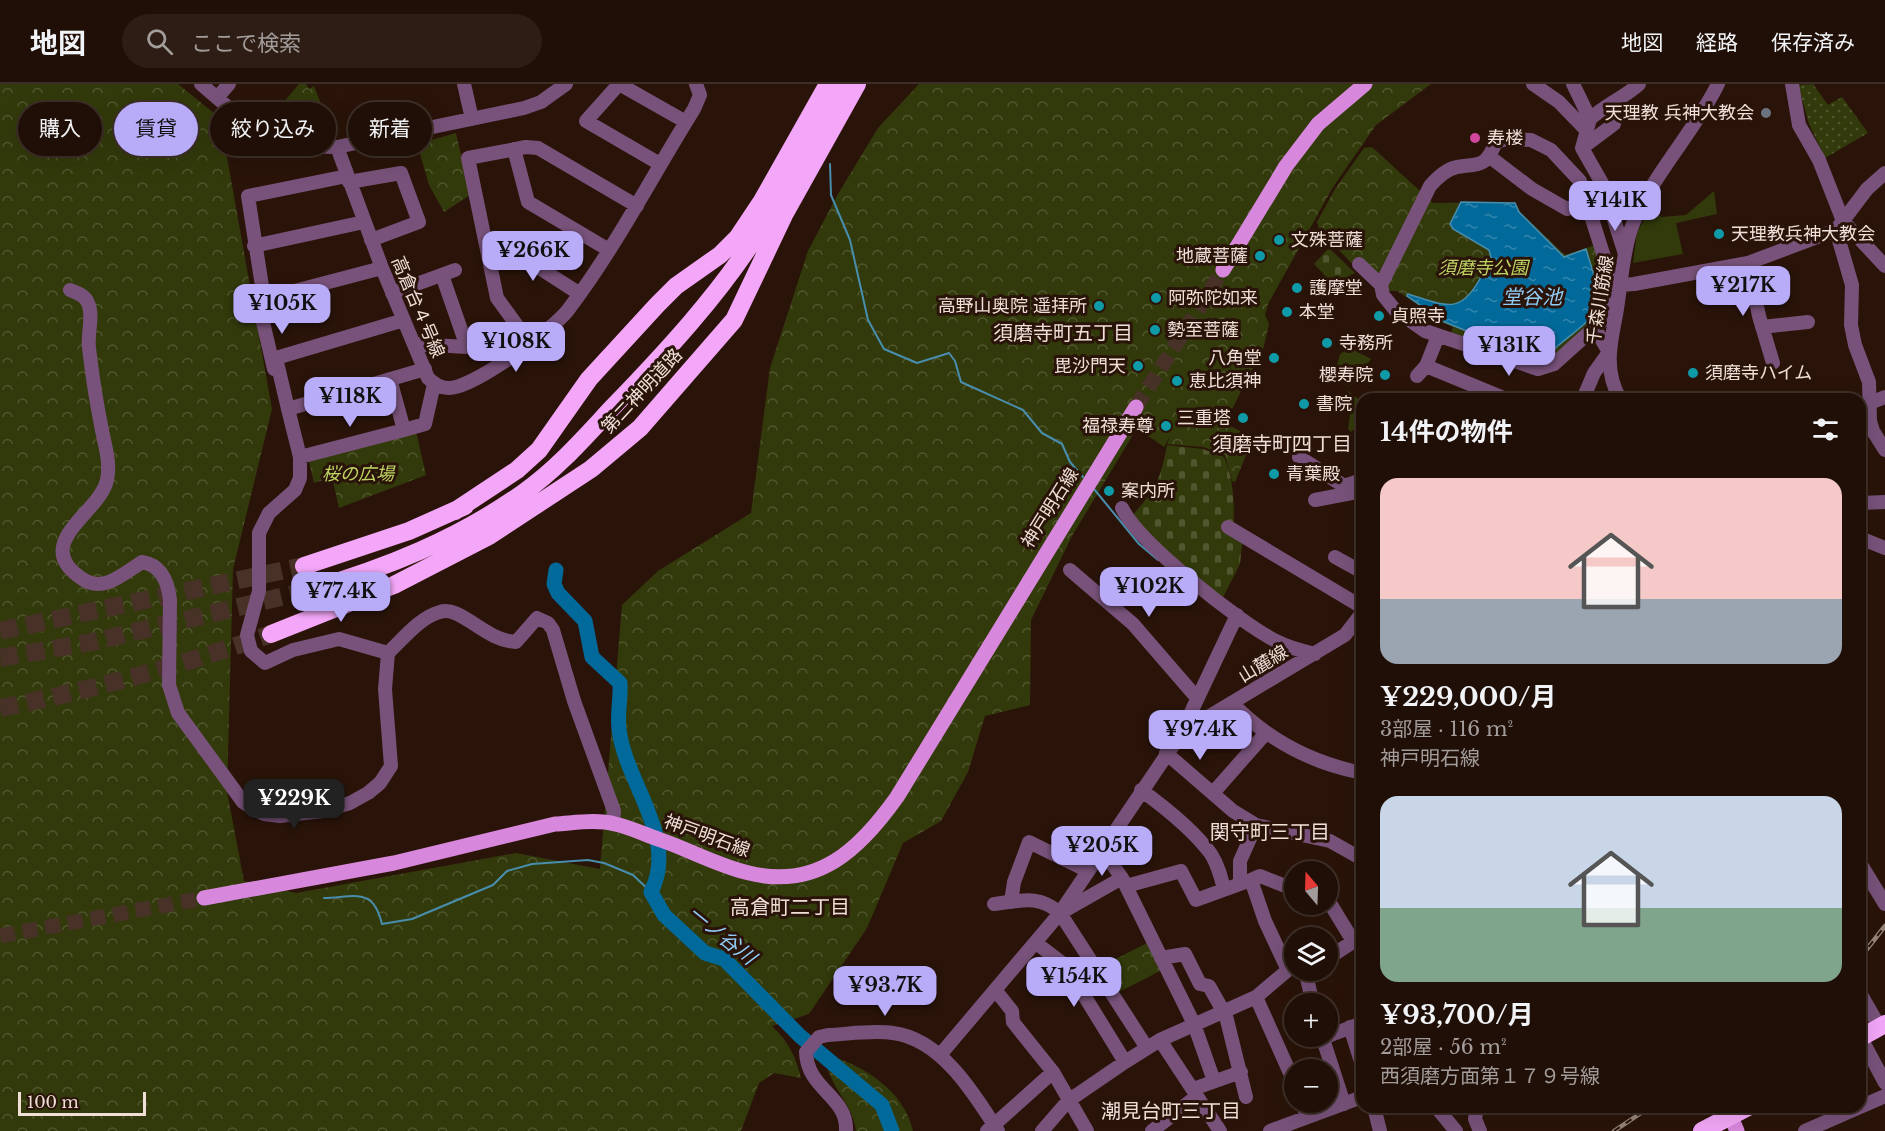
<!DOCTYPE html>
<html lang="ja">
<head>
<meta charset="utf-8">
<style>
  body { margin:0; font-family:"Libre Baskerville","Noto Sans JP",serif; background:#2d1d15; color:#f1f3f6; height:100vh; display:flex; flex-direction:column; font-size:22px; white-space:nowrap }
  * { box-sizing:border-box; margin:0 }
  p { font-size:20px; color:#a29c9b }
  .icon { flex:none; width:33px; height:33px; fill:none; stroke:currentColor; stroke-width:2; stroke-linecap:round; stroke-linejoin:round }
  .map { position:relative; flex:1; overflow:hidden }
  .sheet { position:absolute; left:1356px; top:309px; width:510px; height:720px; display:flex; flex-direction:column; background:#200f07; border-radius:18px; box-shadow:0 6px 24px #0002,0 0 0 2px #3d2f28 }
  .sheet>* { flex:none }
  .banner { position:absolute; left:18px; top:18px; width:570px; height:54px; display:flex; gap:12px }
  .needle { width:39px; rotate:341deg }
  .tools { position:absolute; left:1284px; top:777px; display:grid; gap:12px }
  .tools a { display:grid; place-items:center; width:54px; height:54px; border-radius:50%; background:#200f07; box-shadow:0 6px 24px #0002,0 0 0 2px #3d2f28; font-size:30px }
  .scale { position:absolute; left:18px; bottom:15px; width:128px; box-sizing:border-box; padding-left:6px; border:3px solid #efdfd7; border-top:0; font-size:16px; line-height:21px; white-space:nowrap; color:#efdfd7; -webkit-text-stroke:4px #2a1409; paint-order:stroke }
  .price { position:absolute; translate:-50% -51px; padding:0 14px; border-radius:12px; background:#b8abf7; color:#111; font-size:20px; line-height:39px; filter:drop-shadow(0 2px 3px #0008) }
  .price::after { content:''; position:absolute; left:50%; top:36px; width:18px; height:14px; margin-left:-9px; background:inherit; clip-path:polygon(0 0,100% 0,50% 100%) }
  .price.selected { background:#222; color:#fff }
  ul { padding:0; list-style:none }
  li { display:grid; align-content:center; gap:12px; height:318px; padding:0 24px }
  li span { display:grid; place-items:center; height:186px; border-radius:18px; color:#555 }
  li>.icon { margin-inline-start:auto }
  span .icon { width:108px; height:108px; fill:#fffc; stroke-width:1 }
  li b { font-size:26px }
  h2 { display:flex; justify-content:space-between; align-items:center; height:72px; padding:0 24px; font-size:26px }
  .tag { padding:0 21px; border-radius:27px; background:#200f07; box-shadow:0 6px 24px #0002,0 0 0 2px #3d2f28; font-size:21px; line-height:54px }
  .tag.selected { background:#b8abf7; color:#111 }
  header { display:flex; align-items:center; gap:36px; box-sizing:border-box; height:84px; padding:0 30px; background:#200f07; border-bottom:2px solid #3d2f28 }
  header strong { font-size:28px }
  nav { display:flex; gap:33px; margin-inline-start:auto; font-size:21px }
  .search { width:420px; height:54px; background:#2d1d15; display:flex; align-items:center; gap:15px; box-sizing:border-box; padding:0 21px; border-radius:33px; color:#a29c9b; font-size:22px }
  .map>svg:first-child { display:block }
  .grass { fill:url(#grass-dots) }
  .forest { fill:url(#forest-crowns) }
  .cemetery { fill:url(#cemetery-stones) }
  .garden { fill:#323a0b }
  .water { fill:url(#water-ripples); stroke:#498dad; stroke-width:1.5 }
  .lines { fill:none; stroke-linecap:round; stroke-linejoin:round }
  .stream { stroke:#498dad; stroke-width:2 }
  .river { stroke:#026a9b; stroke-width:15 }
  .major-tunnel { stroke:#483228; stroke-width:15; stroke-dasharray:15 8; stroke-linecap:butt }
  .highway-tunnel { stroke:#483228; stroke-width:18; stroke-dasharray:18 9; stroke-linecap:butt }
  .minor { stroke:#78527a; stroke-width:14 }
  .major { stroke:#d888dc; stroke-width:15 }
  .highway { stroke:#f4a7f8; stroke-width:18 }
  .rail-casing { stroke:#97857b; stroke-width:4.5 }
  .rail { stroke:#2a1409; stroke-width:2; stroke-dasharray:7; stroke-linecap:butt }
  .worship-dot { fill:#6b7280; stroke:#2a1409; stroke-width:2 }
  .hotel-dot { fill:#d1479c; stroke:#2a1409; stroke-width:2 }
  .culture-dot { fill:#0f9aa8; stroke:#2a1409; stroke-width:2 }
  .labels { text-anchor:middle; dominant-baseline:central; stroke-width:6; stroke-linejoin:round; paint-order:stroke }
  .poi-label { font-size:18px; fill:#efdfd7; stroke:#2a1409; text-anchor:start }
  .park-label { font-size:18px; font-style:italic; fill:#bfd563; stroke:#2a1409 }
  .street-label { font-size:18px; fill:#efdfd7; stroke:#2a1409 }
  .water-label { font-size:20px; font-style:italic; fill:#90ccf6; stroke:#2a1409 }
  .neighbourhood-label { font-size:20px; fill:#efdfd7; stroke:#2a1409 }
</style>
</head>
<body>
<header>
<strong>地図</strong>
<div class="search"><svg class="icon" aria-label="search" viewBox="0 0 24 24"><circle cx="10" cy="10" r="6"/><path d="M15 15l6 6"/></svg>ここで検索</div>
<nav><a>地図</a><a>経路</a><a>保存済み</a></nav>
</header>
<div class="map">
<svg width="1885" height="1047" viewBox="0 0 1885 1047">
  <defs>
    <pattern id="grass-dots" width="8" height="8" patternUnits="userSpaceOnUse" patternTransform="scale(1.5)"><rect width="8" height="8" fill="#323a0b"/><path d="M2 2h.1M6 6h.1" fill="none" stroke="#50562e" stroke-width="1.8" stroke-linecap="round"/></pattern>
    <pattern id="forest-crowns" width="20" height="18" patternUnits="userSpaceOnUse" patternTransform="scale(1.5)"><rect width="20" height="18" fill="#323a0b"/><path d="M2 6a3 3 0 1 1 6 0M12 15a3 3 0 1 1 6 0" fill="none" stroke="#50562e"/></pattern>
    <pattern id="cemetery-stones" width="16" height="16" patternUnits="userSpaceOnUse" patternTransform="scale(1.5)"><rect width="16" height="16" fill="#323a0b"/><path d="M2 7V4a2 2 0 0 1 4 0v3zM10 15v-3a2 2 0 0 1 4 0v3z" fill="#50562e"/></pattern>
    <pattern id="water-ripples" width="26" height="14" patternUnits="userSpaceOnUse" patternTransform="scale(1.5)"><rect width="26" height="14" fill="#026a9b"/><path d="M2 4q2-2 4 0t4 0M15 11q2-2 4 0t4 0" fill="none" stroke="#3486ad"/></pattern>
  </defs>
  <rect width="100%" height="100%" fill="#2a1409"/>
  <!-- grass -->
  <path class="grass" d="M1813 0 1828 21 1842 13 1868 49 1825 74 1809 40 1798 1Z"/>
  <!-- forest -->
  <path class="forest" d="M0 0H178L220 34 272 325 233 485 227 708 244 797 296 809 516 769 600 785 622 521 658 487 751 429 770 284 808 167 838 110 878 44 919 0H1431L1376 41 1333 103 1268 220 1265 231 1269 240 1264 262 1225 339 1253 354 1235 398 1232 397 1225 371 1203 363 1167 360 1170 352 1164 363 1137 344 1072 452 1031 536 1030 621 985 632 968 688 941 737 903 759 867 844 809 930 772 942C788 957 796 973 801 994L774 989 759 999 741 1047H0Z
    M299 0H306L309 5 314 2 324 28 306 27 284 18Z
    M456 49 470 111 444 128 429 101 417 60Z
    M1372 63 1433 119 1515 118 1520 128 1565 171 1598 160 1610 203 1599 235 1552 276 1537 281 1450 251 1453 243 1434 235 1435 232 1397 207H1378L1319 145 1317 138 1335 105 1364 64Z
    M416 347 426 391 339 424 332 393 314 399 309 377Z
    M1149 858 1162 886 1115 910 1098 884Z
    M837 974C870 986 905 1010 913 1047H856C853 1021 833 1006 827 982Z"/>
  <!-- cemetery -->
  <path class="cemetery" d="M1329 164 1355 189 1333 200 1314 180Z
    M1167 361 1203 365 1224 373C1234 395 1235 423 1233 447L1243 453 1240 480 1222 515 1130 434C1155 406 1160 398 1167 361Z"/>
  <!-- garden -->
  <path class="garden" d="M1714 107 1717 130 1676 139 1683 170 1633 179 1637 148 1652 123 1661 133 1686 131Z
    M1350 264 1371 275 1352 301 1338 292 1341 288 1337 282 1340 270Z
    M1348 307 1362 318V338L1351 348 1348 345 1351 323 1343 311Z"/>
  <!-- water -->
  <path class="water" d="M1461 118 1515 119 1519 128 1564 173 1586 165C1606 231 1606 222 1554 265 1544 263 1536 264 1530 273L1435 234 1436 232 1407 212 1408 210C1446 222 1461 232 1482 191H1484L1491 174 1489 166 1453 145 1450 140Z"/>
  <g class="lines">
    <!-- stream -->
    <path class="stream" d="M830 80 831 111 850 156 868 236 884 265 917 279 949 269 955 277 961 298 1023 326 1042 349 1062 360 1070 378 1083 393
      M1094 405 1139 460 1158 476
      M324 814C356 813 373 803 382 840L412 835 493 801 507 787 532 780 588 776 604 779 633 791 651 808"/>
    <!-- river -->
    <path class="river" d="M556 486 554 500 558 509 585 537 592 573 620 599C621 614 617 630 619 645 625 699 679 753 651 808L664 831 705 869 724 875 800 952 882 1021 892 1047"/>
    <!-- major-tunnel -->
    <path class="major-tunnel" d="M1136 323 1223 186
      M0 852 204 814"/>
    <!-- highway-tunnel -->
    <path class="highway-tunnel" d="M0 547 304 482
      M0 574 92 558 310 506
      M0 624C93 606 182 581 271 550"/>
    <!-- minor -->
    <path class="minor" d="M201 0C250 42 269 63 337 63L524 24 541 18 566 0
      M464 0 472 35
      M619 0 586 37 660 80
      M619 0 686 38
      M1533 0 1559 18 1587 47
      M1573 0 1590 35 1582 64 1603 101 1625 170
      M1792 0 1799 41 1819 76 1843 137 1885 182
      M217 14 229 0
      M1590 35C1605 21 1625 13 1639 0
      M337 63 382 184 428 294C433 299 440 304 448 304 471 306 554 245 568 226 616 163 652 92 694 25L700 11 696 0
      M1582 64 1614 40
      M514 65 528 118 609 166
      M1490 73 1532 105 1567 125 1588 118
      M347 92 248 112 264 215 382 184
      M349 98 401 89 419 138 371 156
      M1836 146 1852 201 1851 241 1855 261 1869 298 1870 337 1873 347 1885 366
      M254 162 364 138
      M488 170 510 165 580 210
      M1748 179 1759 232 1773 279
      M1359 180 1381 201 1383 211 1395 226 1425 247 1538 285 1554 280 1603 236 1610 225 1612 198 1580 97 1551 66 1531 56 1507 55 1496 58C1485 84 1481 79 1457 83 1446 85 1437 94 1430 102L1381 201
      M1614 199 1621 201 1634 200 1748 179 1836 146 1867 105 1885 89
      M70 206C77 209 85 211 88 219 94 232 87 250 89 264 92 290 96 316 101 341 104 359 111 377 107 396 100 429 30 459 81 494 103 510 123 490 142 478 161 481 168 497 170 516L169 601 178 629 243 718 252 724 264 730 280 732 323 727 350 719 368 709 380 699 391 682 385 605 388 569C402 556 420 533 440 528 461 521 485 557 516 558L537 534 548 539 553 546 574 617 614 727 613 739
      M392 209 455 186
      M264 215 259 221 274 285
      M404 236 276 274 288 325 425 285
      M1762 243 1808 238
      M529 258 497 214 468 74 526 63 538 64 637 122
      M414 260 467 263 442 191
      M1426 282 1506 315
      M1417 292 1426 282 1438 252
      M1583 315 1594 289 1609 268 1594 243
      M1620 315C1604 287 1610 261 1616 231 1621 203 1622 172 1631 145 1649 94 1694 49 1718 0
      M1870 319 1885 313
      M288 325 300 373 404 346 390 295
      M404 346 425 340 434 300
      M300 373V394L295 406 269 429 259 449V507L247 551 251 567 265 579 293 566 339 555 388 569
      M1299 373 1344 402 1362 396
      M1315 416 1362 407
      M1860 419 1885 418
      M1122 424C1138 458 1240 539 1276 557 1287 563 1302 567 1315 570
      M1228 443 1362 523
      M1860 454 1885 464
      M1335 473 1362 488
      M1070 486 1133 540 1197 614
      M1233 620C1268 656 1312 679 1362 689
      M1198 639 1190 631 1193 624 1237 531
      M1166 669 1233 727 1256 741 1330 757 1362 775
      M1141 706C1163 722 1195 748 1211 770 1218 781 1221 793 1224 805
      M1213 709 1265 650
      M1102 766 1122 794 1194 940 1214 997
      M1860 779 1885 820
      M1251 796 1260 792 1288 803 1294 801
      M1240 800V777L1256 741
      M1126 802 1181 787 1196 816 1251 796 1265 837 1288 886
      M1328 816 1353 857
      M1011 818 1014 798 1029 758 1088 787
      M994 820C1021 817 1038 810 1060 829L1147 964
      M1064 827 1122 794
      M1036 859 1066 882 1125 978
      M1161 874 1185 870 1200 900 1209 902 1226 932 1246 1013
      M1328 874 1362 852
      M1305 886 1313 920
      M996 907 1012 927 1013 938 1053 988 1087 1047
      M1860 909 1879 942
      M1256 913 1294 998
      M1350 943 1362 981
      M1322 952 1344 1020
      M1328 952 1362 939
      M1861 954 1885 999
      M1160 956 1220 1047
      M940 971 1060 829 1176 657 1198 639 1345 551 1362 529
      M1193 1005 1241 988
      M1302 1018 1307 1033
      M1374 1023 1380 1047
      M1436 1023 1456 1047
      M1477 1023 1475 1035 1480 1047
      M846 1047C848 1012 807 1006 806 968L819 953 828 951C849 950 872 946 893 949 941 955 974 1009 998 1047
      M987 1047 1053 988
      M1042 1047 1068 1017 1125 978 1160 956 1256 913 1288 886
      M1152 1047 1197 1012
      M1270 1047 1362 1013
      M1805 1047 1885 1012"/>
    <!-- major -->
    <path class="major" d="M1223 186 1286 82 1318 40 1365 0
      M204 814 394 779 555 740C574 739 596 735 615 740 629 743 644 750 658 755 688 765 718 782 749 789 818 806 860 765 897 713L1136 323
      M1731 1033 1737 1047"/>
    <!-- highway -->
    <path class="highway" d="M455 427 517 386 539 366 589 295 657 221 676 202 720 171 738 153 762 117 828 0
      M304 482 409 447 465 422
      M310 506C386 484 458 455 523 409 557 385 584 354 612 324 665 269 719 211 760 146 790 99 816 49 843 0
      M271 550 394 501 489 452 591 385 640 344 734 236 785 129 857 0
      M1860 954 1885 940
      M1702 1047 1748 1023"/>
    <defs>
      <path id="rail" d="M1860 874 1885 842
        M1614 1047 1650 1023"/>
    </defs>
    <!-- rail casing -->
    <use href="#rail" class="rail-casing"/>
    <!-- rail -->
    <use href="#rail" class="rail"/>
  </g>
  <!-- markers -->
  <circle class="worship-dot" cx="1766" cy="29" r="6"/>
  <circle class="hotel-dot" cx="1475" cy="54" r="6"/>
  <g class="culture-dot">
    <circle cx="1719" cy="150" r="6"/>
    <circle cx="1279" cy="156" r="6"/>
    <circle cx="1260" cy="172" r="6"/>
    <circle cx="1297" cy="204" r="6"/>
    <circle cx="1156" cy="214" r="6"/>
    <circle cx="1099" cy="222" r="6"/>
    <circle cx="1287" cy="228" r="6"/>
    <circle cx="1379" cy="232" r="6"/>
    <circle cx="1155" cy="246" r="6"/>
    <circle cx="1327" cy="259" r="6"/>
    <circle cx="1274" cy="274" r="6"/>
    <circle cx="1138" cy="282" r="6"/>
    <circle cx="1693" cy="289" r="6"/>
    <circle cx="1385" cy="291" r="6"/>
    <circle cx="1177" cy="297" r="6"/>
    <circle cx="1304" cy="320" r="6"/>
    <circle cx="1243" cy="334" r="6"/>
    <circle cx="1166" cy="342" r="6"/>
    <circle cx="1274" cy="390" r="6"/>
    <circle cx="1109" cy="407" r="6"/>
  </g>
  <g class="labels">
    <!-- poi labels -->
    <g class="poi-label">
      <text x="1754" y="29" text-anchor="end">天理教 兵神大教会</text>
      <text x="1487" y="54">寿楼</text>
      <text x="1731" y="150">天理教兵神大教会</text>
      <text x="1291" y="156">文殊菩薩</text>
      <text x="1248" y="172" text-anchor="end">地蔵菩薩</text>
      <text x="1309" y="204">護摩堂</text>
      <text x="1168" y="214">阿弥陀如来</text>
      <text x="1087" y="222" text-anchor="end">高野山奥院 遥拝所</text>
      <text x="1299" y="228">本堂</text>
      <text x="1391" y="232">貞照寺</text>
      <text x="1167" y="246">勢至菩薩</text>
      <text x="1339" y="259">寺務所</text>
      <text x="1262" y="274" text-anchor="end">八角堂</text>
      <text x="1126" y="282" text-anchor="end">毘沙門天</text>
      <text x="1705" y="289">須磨寺ハイム</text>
      <text x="1373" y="291" text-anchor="end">櫻寿院</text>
      <text x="1189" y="297">恵比須神</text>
      <text x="1316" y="320">書院</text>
      <text x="1231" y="334" text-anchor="end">三重塔</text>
      <text x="1154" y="342" text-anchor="end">福禄寿尊</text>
      <text x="1286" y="390">青葉殿</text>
      <text x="1121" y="407">案内所</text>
    </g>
    <!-- park labels -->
    <g class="park-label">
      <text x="1483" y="184">須磨寺公園</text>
      <text x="358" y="390">桜の広場</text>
    </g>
    <!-- street labels -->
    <g class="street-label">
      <text transform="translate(1600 216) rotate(-81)">千森川筋線</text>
      <text transform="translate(418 223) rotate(67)">高倉台４号線</text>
      <text transform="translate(642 307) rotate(-47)">第二神明道路</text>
      <text transform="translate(1050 424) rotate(-58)">神戸明石線</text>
      <text transform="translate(1263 580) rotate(-31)">山麓線</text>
      <text transform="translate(707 752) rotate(20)">神戸明石線</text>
    </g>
    <!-- water labels -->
    <g class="water-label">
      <text x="1532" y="213">堂谷池</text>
      <text transform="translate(722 851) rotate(39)">一ノ谷川</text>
    </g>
    <!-- neighbourhood labels -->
    <g class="neighbourhood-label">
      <text x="1063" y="249">須磨寺町五丁目</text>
      <text x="1282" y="360">須磨寺町四丁目</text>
      <text x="1270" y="748">関守町三丁目</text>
      <text x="790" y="823">高倉町二丁目</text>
      <text x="1171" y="1027">潮見台町三丁目</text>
    </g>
  </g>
</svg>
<div class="tools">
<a><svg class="needle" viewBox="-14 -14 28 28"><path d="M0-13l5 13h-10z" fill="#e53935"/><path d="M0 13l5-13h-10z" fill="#a29c9b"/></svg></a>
<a><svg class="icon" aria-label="layers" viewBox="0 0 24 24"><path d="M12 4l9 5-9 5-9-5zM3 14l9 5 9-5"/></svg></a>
<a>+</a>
<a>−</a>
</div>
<div class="scale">100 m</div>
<b class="price" style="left:1615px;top:148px">¥141K</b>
<b class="price" style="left:533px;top:198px">¥266K</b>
<b class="price" style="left:1743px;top:233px">¥217K</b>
<b class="price" style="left:282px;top:251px">¥105K</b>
<b class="price" style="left:516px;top:289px">¥108K</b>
<b class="price" style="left:1509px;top:293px">¥131K</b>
<b class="price" style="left:350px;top:344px">¥118K</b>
<b class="price" style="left:1149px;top:534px">¥102K</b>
<b class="price" style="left:341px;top:539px">¥77.4K</b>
<b class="price" style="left:1200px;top:677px">¥97.4K</b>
<b class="price selected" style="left:294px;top:746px">¥229K</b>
<b class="price" style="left:1102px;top:793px">¥205K</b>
<b class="price" style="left:1074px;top:924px">¥154K</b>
<b class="price" style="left:885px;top:933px">¥93.7K</b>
<div class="banner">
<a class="tag">購入</a>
<a class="tag selected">賃貸</a>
<a class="tag">絞り込み</a>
<a class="tag">新着</a>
</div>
<section class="sheet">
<h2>14件の物件<svg class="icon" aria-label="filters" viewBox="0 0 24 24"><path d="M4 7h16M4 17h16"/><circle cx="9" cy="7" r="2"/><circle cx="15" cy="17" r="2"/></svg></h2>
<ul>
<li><span style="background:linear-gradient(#f6c9c9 65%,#9aa5b1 0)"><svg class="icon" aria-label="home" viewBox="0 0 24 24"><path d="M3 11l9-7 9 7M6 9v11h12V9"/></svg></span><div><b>¥229,000/月</b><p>3部屋 · 116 m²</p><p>神戸明石線</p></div></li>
<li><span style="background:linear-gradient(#c9d6e8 60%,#7fa58c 0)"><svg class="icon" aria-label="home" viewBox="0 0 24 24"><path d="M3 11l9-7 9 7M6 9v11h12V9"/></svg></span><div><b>¥93,700/月</b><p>2部屋 · 56 m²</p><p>西須磨方面第１７９号線</p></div></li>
</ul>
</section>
</div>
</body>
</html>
